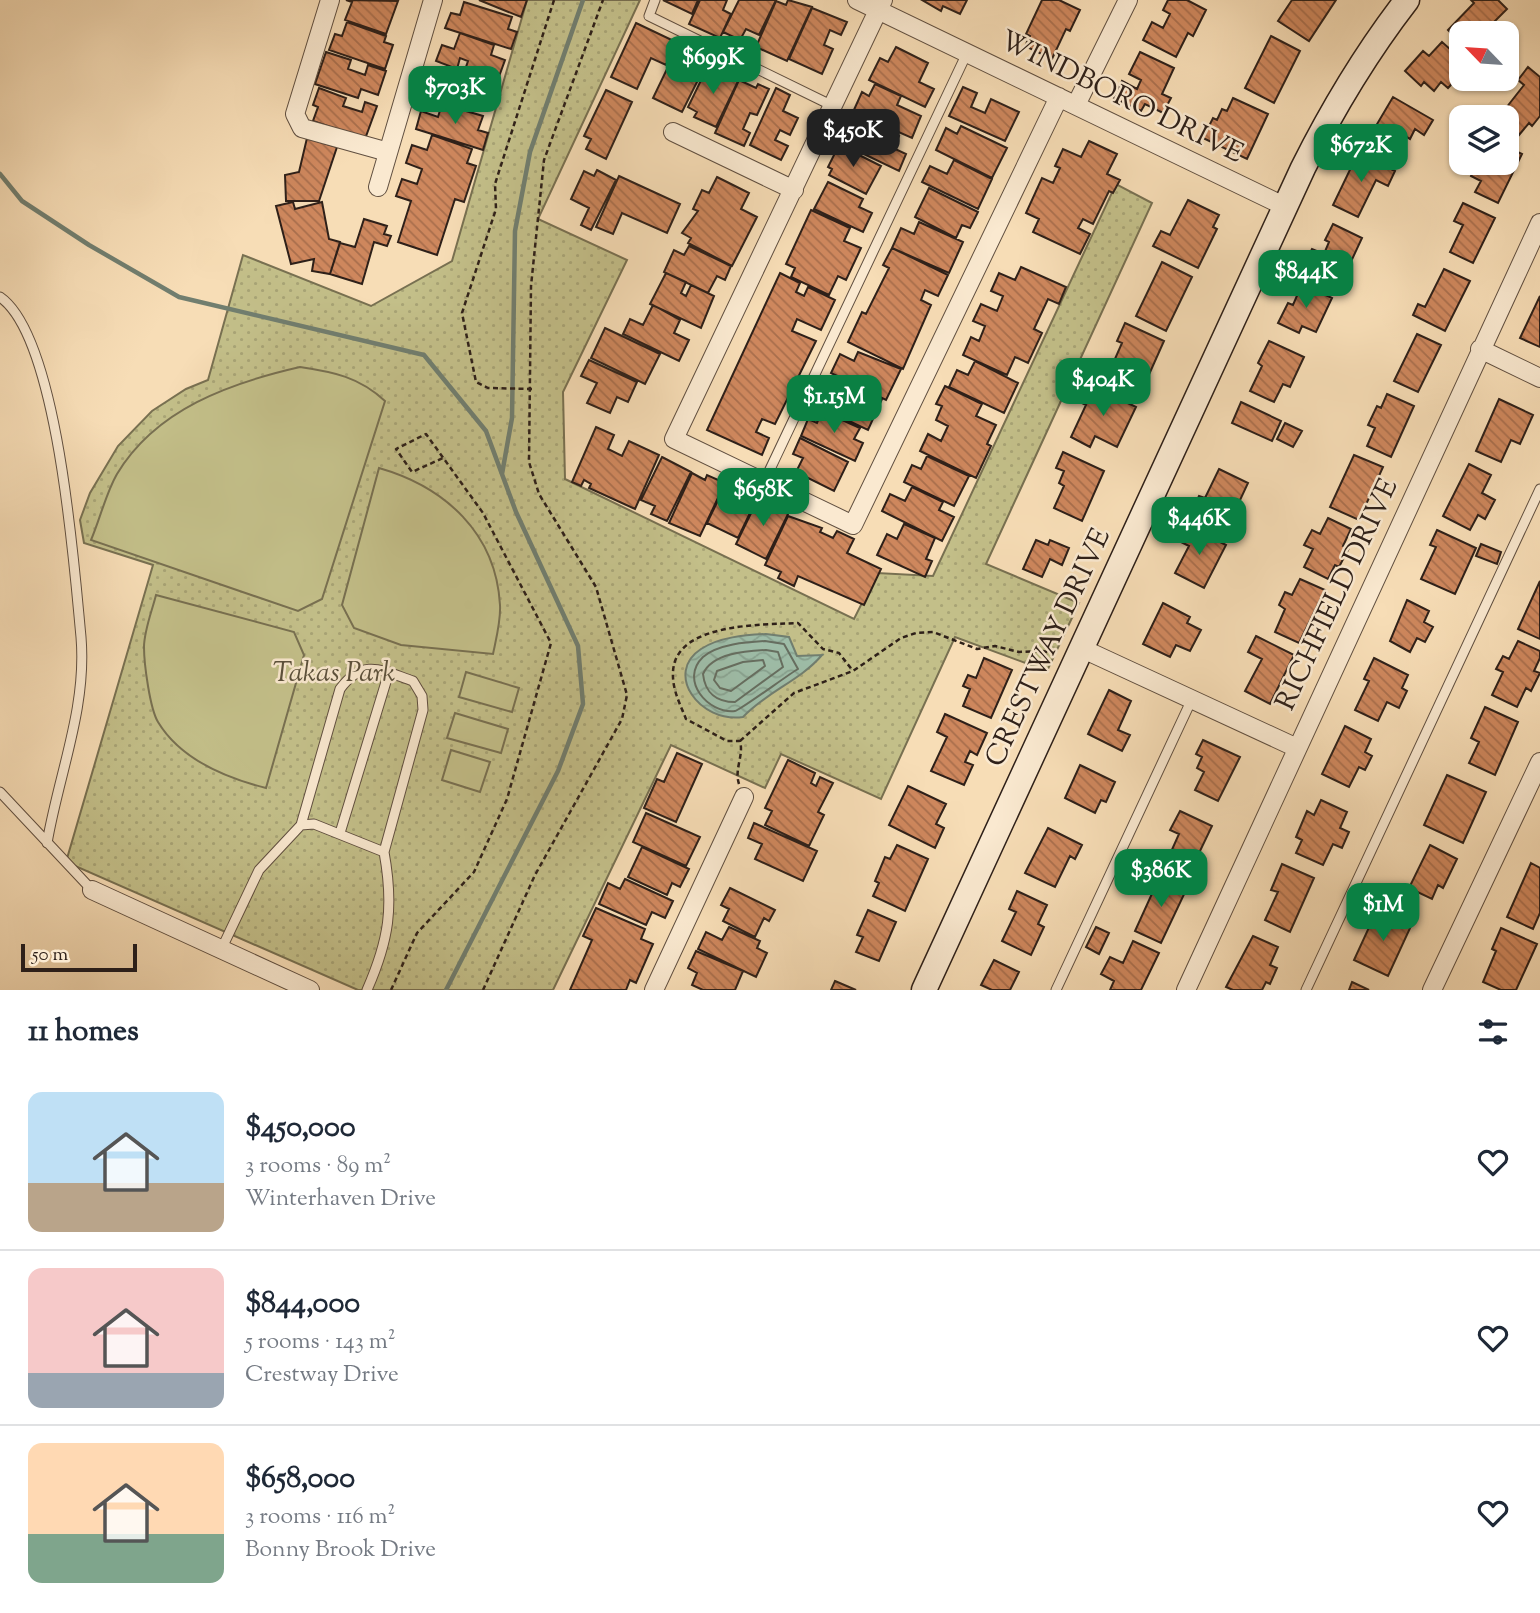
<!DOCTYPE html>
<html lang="en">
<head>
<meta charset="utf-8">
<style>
  body { margin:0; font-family:"Sorts Mill Goudy",serif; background:#f2f2f3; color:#1f2937; height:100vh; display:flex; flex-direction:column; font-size:26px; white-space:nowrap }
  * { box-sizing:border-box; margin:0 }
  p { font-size:23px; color:#747a83 }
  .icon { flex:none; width:38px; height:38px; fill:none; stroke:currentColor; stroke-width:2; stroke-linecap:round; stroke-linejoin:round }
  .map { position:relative; height:990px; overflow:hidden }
  .sheet { display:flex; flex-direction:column; background:#fff; flex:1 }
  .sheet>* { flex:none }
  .needle { width:46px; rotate:295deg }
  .fabs { position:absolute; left:1449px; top:21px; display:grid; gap:14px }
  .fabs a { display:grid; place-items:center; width:70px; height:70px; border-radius:14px; background:#fff; box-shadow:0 2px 5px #0004; font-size:35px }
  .scale { position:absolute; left:21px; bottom:18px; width:116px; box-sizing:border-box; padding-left:7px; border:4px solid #2e2019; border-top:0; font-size:19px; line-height:24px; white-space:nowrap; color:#2e2019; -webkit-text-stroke:5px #fae9d0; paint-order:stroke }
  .price { position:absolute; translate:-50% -60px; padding:0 16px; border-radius:14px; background:#0b8043; color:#fff; font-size:23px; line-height:46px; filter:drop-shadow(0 2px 4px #0008) }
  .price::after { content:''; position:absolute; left:50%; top:42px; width:21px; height:16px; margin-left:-10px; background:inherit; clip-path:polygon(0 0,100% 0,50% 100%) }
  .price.active { background:#222; color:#fff }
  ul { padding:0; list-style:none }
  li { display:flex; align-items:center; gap:21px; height:175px; padding:0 28px }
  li+li { border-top:2px solid #e0e1e3 }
  li span { display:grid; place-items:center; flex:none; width:196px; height:140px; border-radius:14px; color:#555 }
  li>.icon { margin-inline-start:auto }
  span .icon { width:84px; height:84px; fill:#fffc; stroke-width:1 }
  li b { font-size:30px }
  h2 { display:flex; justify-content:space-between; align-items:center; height:84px; padding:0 28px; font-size:30px }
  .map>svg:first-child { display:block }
  .grass { fill:url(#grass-dots); stroke:#787051; stroke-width:2 }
  .pitch { fill:#c3bf89; stroke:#787051; stroke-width:2 }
  .water { fill:url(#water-waves); stroke:#717e6f; stroke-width:2 }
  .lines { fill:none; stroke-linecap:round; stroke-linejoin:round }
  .shore { stroke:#666e60; stroke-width:2 }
  .stream { stroke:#717e6f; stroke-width:4.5 }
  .building { fill:url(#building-back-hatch); stroke:#2e2019; stroke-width:2 }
  .lane-casing { stroke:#604f40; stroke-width:11 }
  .street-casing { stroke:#604f40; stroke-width:20 }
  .secondary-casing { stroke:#2e2019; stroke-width:27 }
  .path { stroke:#2e2019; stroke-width:2.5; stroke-dasharray:5 3.5; stroke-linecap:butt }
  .lane { stroke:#fae9d0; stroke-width:9 }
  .street { stroke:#fae9d0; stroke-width:18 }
  .secondary { stroke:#fae9d0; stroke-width:24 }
  .labels { text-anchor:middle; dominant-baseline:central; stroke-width:5; stroke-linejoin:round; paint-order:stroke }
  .street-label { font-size:28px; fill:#2e2019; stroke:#fae9d0 }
  .park-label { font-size:28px; font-style:italic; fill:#5b503b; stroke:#fae9d0 }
</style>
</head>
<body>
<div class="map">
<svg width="1540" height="990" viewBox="0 0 1540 990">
  <defs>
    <pattern id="grass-dots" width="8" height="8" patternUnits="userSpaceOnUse" patternTransform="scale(1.75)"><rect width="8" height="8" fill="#c3bf89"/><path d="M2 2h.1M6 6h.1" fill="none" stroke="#a8a476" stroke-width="1.8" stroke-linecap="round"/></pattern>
    <pattern id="water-waves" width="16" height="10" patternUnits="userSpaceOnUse" patternTransform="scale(1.75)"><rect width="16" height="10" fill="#9ebda8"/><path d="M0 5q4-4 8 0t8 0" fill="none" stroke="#88a290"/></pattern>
    <pattern id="building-back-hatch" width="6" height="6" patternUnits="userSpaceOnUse" patternTransform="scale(1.75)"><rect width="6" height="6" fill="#ce875d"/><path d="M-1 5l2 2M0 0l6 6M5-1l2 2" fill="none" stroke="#a86e4c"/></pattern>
  </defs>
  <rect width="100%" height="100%" fill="#f7ddb6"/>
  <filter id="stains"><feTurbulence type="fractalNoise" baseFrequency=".00286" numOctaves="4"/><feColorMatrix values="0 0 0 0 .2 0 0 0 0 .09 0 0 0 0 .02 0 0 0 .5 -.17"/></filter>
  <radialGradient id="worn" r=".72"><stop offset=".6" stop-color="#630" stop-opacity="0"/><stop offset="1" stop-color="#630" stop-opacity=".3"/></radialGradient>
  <!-- grass -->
  <path class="grass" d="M527 0H640L538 219 627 260 563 392 565 479 854 619 877 573 933 576 1116 184 1152 203 986 564 1079 603 1047 671 955 637 881 799 781 754 765 788 671 745 553 990H358L66 862 153 565 84 543 80 520 90 493 118 446 152 411 186 389 208 380 243 255 371 306 452 261Z"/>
  <!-- pitch -->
  <path class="pitch" d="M300 367C334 372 359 377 385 401L322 599 298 611 91 540C100 519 106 493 117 474 156 409 230 383 300 367Z
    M379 468C445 487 496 533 500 605 501 621 496 639 493 654L401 645 354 628 342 605Z
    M156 595 294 632 304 655 266 788C226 778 181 760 158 722 150 709 144 664 144 647 144 631 152 611 156 595Z
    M466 672 519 688 512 712 459 697Z
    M455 713 508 729 501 753 447 738Z
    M451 750 490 762 480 792 442 780Z"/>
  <!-- water -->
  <path class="water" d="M766 634 789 637 797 656 822 655C800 681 766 692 743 717 699 723 664 673 701 649 719 637 745 635 766 634Z"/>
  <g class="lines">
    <!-- shore -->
    <path class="shore" d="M765 641 784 644 798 669C789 674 739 711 735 711 708 714 679 680 703 657 718 644 747 642 765 641Z
      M766 650 778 652 783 667 735 702C717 702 705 693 703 674 712 653 746 651 766 650Z
      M763 660 765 666 731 691 720 688 714 680 717 671 743 662Z"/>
    <!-- stream -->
    <path class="stream" d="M0 174 22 201 89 245 179 297 424 355 486 431 516 512 578 646 583 704 558 771 446 990
      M502 474 512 418 515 231 530 152 583 0"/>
  </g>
  <!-- building -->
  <path class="building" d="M346 0 398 1 386 34 345 20 352 2Z
    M479 0H527L521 17Z
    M663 0H698L692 14Z
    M700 0H727L723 10 731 14 720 38 689 24Z
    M739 0H776L759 35 746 29 740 40 723 32Z
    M788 0 812 7 787 61 756 47 776 1 786 5Z
    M922 0H967L960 14 943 6 941 11Z
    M1042 0H1059L1080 10 1070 31 1066 29 1052 59 1025 46 1030 36 1026 34Z
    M1168 0H1187L1206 10 1193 36 1188 33 1176 57 1143 40 1152 22 1163 28 1170 14 1163 10Z
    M1292 0H1336L1309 41 1278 21Z
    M1471 0H1498L1507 9 1494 22 1501 29 1497 33H1461V43L1448 30 1474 3Z
    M464 2 512 17 508 29 517 32 511 49 445 28 451 13 460 15Z
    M812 8 847 22 841 35 830 30 824 45 833 49 822 74 789 59Z
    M347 22 386 36 384 42 393 45 385 69 329 50 335 34 342 36Z
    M636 23 676 42 666 65 651 58 637 89 611 77Z
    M460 33 494 45 491 55 505 60 497 82 465 70 468 61 460 58 457 69 436 61 442 45 454 49Z
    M1271 36 1300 51 1274 103 1245 88Z
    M1442 42 1461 59 1453 67 1461 74 1448 88 1441 82 1434 91 1424 82 1421 86 1405 71 1423 51 1429 56Z
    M679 44 698 54 691 67 702 72 682 112 653 98Z
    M896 47 928 63 919 82 934 89 925 107 869 80 880 58 888 62Z
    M326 52 351 60 348 69 365 75 368 65 386 71 378 95 361 89 358 98 315 84Z
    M1140 52 1174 68 1162 94 1171 98 1163 113 1145 104 1141 111 1114 98 1122 81 1137 89 1141 80 1129 74Z
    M1528 67 1540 77V116L1532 126 1529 123 1519 135 1507 125V117H1499L1524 85 1518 80Z
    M707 68 724 77 728 70 740 77 716 127 694 117 697 112 688 107Z
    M739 80 756 88 758 84 769 89 757 115 750 113 743 129 750 133 744 146 715 133Z
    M875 84 901 96 897 105 921 116 912 138 853 112 862 92 869 96Z
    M963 87 977 93 971 107 985 113 991 99 1019 112 1005 141 949 116Z
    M319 88 346 98 343 106 362 112 365 102 377 106 365 139 313 121 318 107 313 105Z
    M776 88 790 95 783 111 798 118 790 135 780 130 775 140 788 146 781 160 750 145Z
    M606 90 632 102 606 159 586 149 591 139 584 136Z
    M1393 97 1433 120 1424 135 1415 129 1410 139 1402 134 1391 154 1367 141Z
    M1233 98 1268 114 1247 159 1203 138 1213 118 1217 120 1222 109 1227 111Z
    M442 104 483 116 478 130 488 133 483 150 416 129 421 111 438 117Z
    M856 116 899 136 893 148 906 154 899 171 843 144Z
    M961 126 1007 148 992 178 936 150 946 128 957 134Z
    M432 135 472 149 467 163 476 166 464 202 455 199 437 255 398 242 411 201 396 196 402 179 417 184 422 169 406 163 412 145 427 150Z
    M307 138 337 147 319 201H286L285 175 299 172Z
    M1089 141 1117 154 1107 174 1120 180 1113 193 1109 191 1093 224 1083 219 1078 228 1090 234 1080 254 1033 232 1039 219 1026 213 1042 178 1053 183 1060 168 1055 166 1063 149 1081 157Z
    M839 145 881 166 866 194 829 175 832 169 828 167Z
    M1507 147 1522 154 1498 203 1475 192 1481 181 1471 176 1477 163H1507Z
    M1358 153 1395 171 1388 186 1376 180 1358 217 1333 205Z
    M954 160 992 179 978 209 922 182 930 166 947 174Z
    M597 170 616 180 591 230 581 225 589 208 571 199 584 171 594 176Z
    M619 176 680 204 667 233 622 213 613 234 596 227Z
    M717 177 749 193 741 209 757 217 732 266 688 243 691 238 682 233 698 211 693 209 702 190 709 193Z
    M828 182 863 199 859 207 872 213 863 232 814 209Z
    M929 188 978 212 970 228 962 225 956 238 915 217Z
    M1188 200 1219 215 1213 227 1217 229 1198 268 1153 246 1161 231 1170 235Z
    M293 202 295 209 322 202 329 239 340 242 330 274 312 271 314 259 291 264 276 206Z
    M1463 203 1495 218 1473 263 1450 252 1463 225 1454 221Z
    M811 210 850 228 844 241 861 248 846 280 838 276 829 295 791 277 795 268 786 264Z
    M364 219 387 226 384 234 391 236 387 246 374 242 362 284 330 274 340 243 355 247Z
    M919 222 963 242 949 273 892 248 901 228 914 234Z
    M1333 224 1362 238 1341 283 1304 265 1312 249 1324 254 1329 242 1325 240Z
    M689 246 731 266 725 280 717 276 708 293 664 272 674 250 684 255Z
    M892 248 948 275 938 296 925 290 921 300 931 305 903 369 848 342 862 312 866 314 889 268 883 265Z
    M1162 262 1192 277 1166 331 1136 316Z
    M1021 267 1066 287 1059 304 1048 299 1034 329 1042 333 1028 363 1015 357 1007 375 963 355 971 337 979 341 985 326 973 321 981 304 997 311 1003 296 991 291 999 273 1015 280Z
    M1444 269 1470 281 1445 331 1413 315 1418 304 1425 307Z
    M666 273 686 282 681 293 686 296 691 285 714 296 701 328 650 304Z
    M780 273 800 283 796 292 804 296 808 287 835 300 821 330 797 319 792 331 816 341 775 424 762 419 756 432 769 438 762 455 707 430Z
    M1302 284 1332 298 1316 332 1302 326 1299 333 1278 323 1288 303 1293 305Z
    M1540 296V347L1520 338Z
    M653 305 680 320 674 333 689 340 679 361 623 334 630 319 643 325Z
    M1125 323 1164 341 1147 379 1142 376 1135 390 1107 377 1122 343 1117 341Z
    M605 328 660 354 645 384 591 358Z
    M1417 334 1441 345 1418 392 1394 381Z
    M1269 341 1304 357 1290 387 1283 384 1274 402 1250 391 1262 366 1258 363Z
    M858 352 901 369 886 400 831 373 840 354 854 361Z
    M589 360 637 382 628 402 617 397 610 413 587 403 597 383 581 376Z
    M975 361 1018 383 1004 413 949 387 957 370 968 375Z
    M1089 384 1136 407 1117 447 1095 436 1090 447 1071 437 1086 405 1080 402Z
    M824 386 848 397 853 386 882 399 868 430 815 405Z
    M945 386 982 404 976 416 996 425 987 444 991 446 976 478 920 451 928 434 941 441 948 426 936 420 942 406 936 404Z
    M1387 394 1414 406 1391 457 1367 446 1375 428 1368 425 1377 406 1381 408Z
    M1499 399 1533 415 1520 444 1511 440 1501 462 1476 451Z
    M1241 402 1281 421 1272 441 1232 423Z
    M822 411 860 428 854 439 863 443 855 461 801 436 808 419 817 423Z
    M1285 423 1302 431 1293 447 1277 439Z
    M596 427 614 435 608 449 622 456 629 441 659 455 635 509 589 488 591 484 584 480 581 486 572 482Z
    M800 438 848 462 834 491 796 472 803 458 793 454Z
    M1063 452 1104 471 1082 521 1054 508 1064 486 1059 483 1064 471 1056 468Z
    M1354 455 1383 467 1359 520 1330 507Z
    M927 456 969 476 954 506 904 482 912 465 921 469Z
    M662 457 691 472 667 521 651 514 655 506 641 500Z
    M1469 464 1491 475 1482 493 1495 500 1485 519 1478 515 1470 530 1443 516Z
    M1219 469 1248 483 1226 530 1191 513 1199 496 1205 498Z
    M692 473 705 480 707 475 725 483 700 536 669 523Z
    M725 486 738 492 741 486 759 494 738 538 707 523Z
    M912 487 943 502 939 510 954 517 942 541 882 511 890 494 905 501Z
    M757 501 770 507 772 501 790 510 766 559 736 544Z
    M788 516 822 528 820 532 833 538 837 531 854 539 847 553 881 569 864 605 798 576 794 586 778 578 781 572 765 565Z
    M1328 518 1351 529 1343 546 1349 548 1339 567 1335 565 1328 579 1304 567 1313 549 1304 545 1312 530 1320 534Z
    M904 524 935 538 926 559 932 561 925 577 877 555 887 534 897 539Z
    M1189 526 1226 545 1204 588 1175 573 1189 546 1181 542Z
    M1437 530 1476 548 1455 594 1421 579 1436 547 1430 545Z
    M1036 540 1048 545 1050 540 1069 548 1062 565 1050 559 1042 577 1023 569Z
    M1481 544 1501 552 1497 564 1476 556Z
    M1300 579 1325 590 1299 643 1275 632 1285 609 1279 605 1285 592 1292 595Z
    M1540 581V639L1518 629Z
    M1407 600 1429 611 1424 622 1433 627 1425 642 1417 638 1410 652 1390 641Z
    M1163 603 1190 617 1187 623 1201 630 1190 651 1176 645 1170 657 1143 644Z
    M1256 636 1294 655 1270 704 1245 691 1262 659 1248 652Z
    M1518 641 1540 651V658L1534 671 1540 673 1531 691 1526 688 1517 707 1492 695 1503 672 1496 669 1503 656 1509 659Z
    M984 658 1012 670 991 718 963 706 970 689 963 686 968 675 976 678Z
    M1374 658 1408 675 1402 688 1407 691 1399 708 1387 702 1378 721 1355 710 1369 681 1364 679Z
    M1109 690 1131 701 1118 730 1130 735 1122 751 1088 734Z
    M1485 707 1518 722 1495 775 1469 763 1479 742 1471 738Z
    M945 714 987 733 977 755 970 751 965 762 973 765 964 785 931 771 947 737 937 732Z
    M1345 726 1371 739 1365 752 1372 756 1365 770 1359 767 1349 787 1322 774Z
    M1203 740 1240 757 1218 801 1195 790 1204 772 1197 768 1202 757 1196 754Z
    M677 753 702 764 676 822 644 808 657 779 664 782Z
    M788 760 815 773 811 783 816 786 820 777 833 783 818 812 824 815 809 846 765 825 772 811 765 808Z
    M1080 765 1115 782 1106 802 1101 800 1095 813 1065 798Z
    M1447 775 1486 792 1463 843 1424 825Z
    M908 786 946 804 936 824 944 828 935 848 889 825Z
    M1321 800 1347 812 1340 828 1349 832 1342 848 1333 844 1323 865 1296 853 1302 840 1296 837 1307 811 1314 815Z
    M1180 811 1212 826 1189 874 1166 863 1179 834 1170 830Z
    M646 813 700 837 686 866 633 842Z
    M754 823 817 851 803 881 755 859 762 844 748 838Z
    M1048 828 1082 845 1075 859 1070 856 1055 887 1025 873Z
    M897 845 928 859 905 911 873 896 879 883 875 881 885 857 890 859Z
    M1430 845 1457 859 1443 888 1438 885 1432 899 1409 888Z
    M642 847 689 869 680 887 672 883 667 895 628 877Z
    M1531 863 1540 868V913L1533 929 1507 917Z
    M1282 864 1314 878 1290 932 1265 920 1278 892 1271 890Z
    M1160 876 1187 888 1161 943 1135 931Z
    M625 879 673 901 665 918 652 912 646 925 599 904 608 883 620 889Z
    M730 888 775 910 769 921 764 918 755 937 723 921 729 909 721 905Z
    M1017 891 1047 905 1038 924 1044 927 1031 955 1002 941 1016 912 1009 909Z
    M596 908 645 929 641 939 653 944 636 983 630 980 626 990H570L592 940 583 936Z
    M868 910 896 922 879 961 856 952 863 937 857 935Z
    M1377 910 1411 926 1388 976 1354 960Z
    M729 927 760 941 757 948 767 953 756 977 698 949 706 932 722 940Z
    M1096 927 1109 933 1099 954 1086 947Z
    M1501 928 1537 944 1516 990H1501L1483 982 1496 951 1492 949Z
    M1253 936 1278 947 1270 965 1277 968 1270 984 1266 982 1262 990H1233L1226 987Z
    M1133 941 1159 953 1141 990H1110L1114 981 1101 974 1110 957 1123 963Z
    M696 951 743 971 735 990H703L692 985 697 973 688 968Z
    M994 960 1019 972 1010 990H992L981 985Z
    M835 981 856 990H831Z
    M1352 982 1369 990H1349Z"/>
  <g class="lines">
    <defs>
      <path id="lane" d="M655 0 649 16 833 106
        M0 297C58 337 74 565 81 637 87 708 59 773 47 843
        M764 482 967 53
        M0 792 92 890
        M301 825 340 689C363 658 381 670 413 681L422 696 423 710 384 852
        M340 833 389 672
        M221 950 259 870 301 825 314 824 384 852C394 907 389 940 367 990
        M1056 990 1192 699
        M1306 990 1540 489"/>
      <path id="street" d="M330 0 295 114 302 128 388 152
        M857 0 1286 207
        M883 0 674 439 853 525 1059 97
        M1076 105 1128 0
        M673 132 794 190
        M378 187 433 0
        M1480 349 1540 378
        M1083 649 1297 748
        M92 890 310 990
        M654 990 744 797
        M1186 990 1540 223
        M1432 990 1540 762"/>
      <path id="secondary" d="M924 990 1303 168C1333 108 1366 53 1407 0"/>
    </defs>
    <!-- lane casing -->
    <use href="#lane" class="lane-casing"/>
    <!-- street casing -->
    <use href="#street" class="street-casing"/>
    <!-- secondary casing -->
    <use href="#secondary" class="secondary-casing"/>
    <!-- path -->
    <path class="path" d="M532 389 488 388 476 382 462 313 496 209 495 184 554 0
      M740 741 794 693 853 671 901 638 916 633 933 632 977 649 995 646 1019 652 1043 651 1058 655
      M739 784C734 769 744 756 740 741H727L686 719C680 704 672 689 673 672 675 622 764 625 798 623L823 649 839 653 853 671
      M391 990 417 933 474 872 507 799 551 643 483 513 426 434 396 449 412 472 443 458
      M483 990 535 875 622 719 627 695 596 587 539 494 529 462 531 286 544 160 603 0"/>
    <!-- lane -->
    <use href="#lane" class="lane"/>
    <!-- street -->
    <use href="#street" class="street"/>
    <!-- secondary -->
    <use href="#secondary" class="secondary"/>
  </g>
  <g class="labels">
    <!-- street labels -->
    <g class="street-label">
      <text transform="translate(1121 98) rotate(26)">WINDBORO DRIVE</text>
      <text transform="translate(1338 595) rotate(-65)">RICHFIELD DRIVE</text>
      <text transform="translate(1049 648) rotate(-65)">CRESTWAY DRIVE</text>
    </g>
    <!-- park labels -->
    <g class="park-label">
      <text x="334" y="674">Takas Park</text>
    </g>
  </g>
  <rect width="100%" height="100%" filter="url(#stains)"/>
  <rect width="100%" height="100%" fill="url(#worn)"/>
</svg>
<div class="fabs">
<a><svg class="needle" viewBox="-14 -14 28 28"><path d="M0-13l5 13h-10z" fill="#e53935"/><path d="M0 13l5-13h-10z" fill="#747a83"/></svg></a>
<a><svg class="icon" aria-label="layers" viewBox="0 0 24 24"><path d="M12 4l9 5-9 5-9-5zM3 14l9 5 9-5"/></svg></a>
</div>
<div class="scale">50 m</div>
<b class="price" style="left:713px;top:96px">$699K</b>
<b class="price" style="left:455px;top:126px">$703K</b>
<b class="price active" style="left:853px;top:169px">$450K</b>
<b class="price" style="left:1361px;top:184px">$672K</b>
<b class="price" style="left:1306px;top:310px">$844K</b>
<b class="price" style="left:1103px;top:418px">$404K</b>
<b class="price" style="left:834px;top:435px">$1.15M</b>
<b class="price" style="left:763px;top:528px">$658K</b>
<b class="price" style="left:1199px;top:557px">$446K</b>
<b class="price" style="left:1161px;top:909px">$386K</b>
<b class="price" style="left:1383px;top:943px">$1M</b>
</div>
<section class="sheet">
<h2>11 homes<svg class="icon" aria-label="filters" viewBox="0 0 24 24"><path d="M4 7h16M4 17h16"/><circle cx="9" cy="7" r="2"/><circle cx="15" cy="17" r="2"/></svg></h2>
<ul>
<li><span style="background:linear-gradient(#bfe0f5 65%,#b9a48a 0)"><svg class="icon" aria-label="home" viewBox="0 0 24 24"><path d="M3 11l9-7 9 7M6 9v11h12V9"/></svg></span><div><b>$450,000</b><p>3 rooms · 89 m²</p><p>Winterhaven Drive</p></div><svg class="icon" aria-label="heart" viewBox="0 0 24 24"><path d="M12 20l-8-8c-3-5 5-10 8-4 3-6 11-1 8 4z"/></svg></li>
<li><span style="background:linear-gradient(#f6c9c9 75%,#9aa5b1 0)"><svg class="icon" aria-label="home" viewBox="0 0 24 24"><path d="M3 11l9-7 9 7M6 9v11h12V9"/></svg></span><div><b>$844,000</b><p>5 rooms · 143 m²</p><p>Crestway Drive</p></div><svg class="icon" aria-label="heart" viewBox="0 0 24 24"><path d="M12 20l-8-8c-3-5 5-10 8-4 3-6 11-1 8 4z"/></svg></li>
<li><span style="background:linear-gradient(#ffd9b3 65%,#7fa58c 0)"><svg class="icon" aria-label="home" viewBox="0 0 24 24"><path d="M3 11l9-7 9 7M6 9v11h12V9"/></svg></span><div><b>$658,000</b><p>3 rooms · 116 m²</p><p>Bonny Brook Drive</p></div><svg class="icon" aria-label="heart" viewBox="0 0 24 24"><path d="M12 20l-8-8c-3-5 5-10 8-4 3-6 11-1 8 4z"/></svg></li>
</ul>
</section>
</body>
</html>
